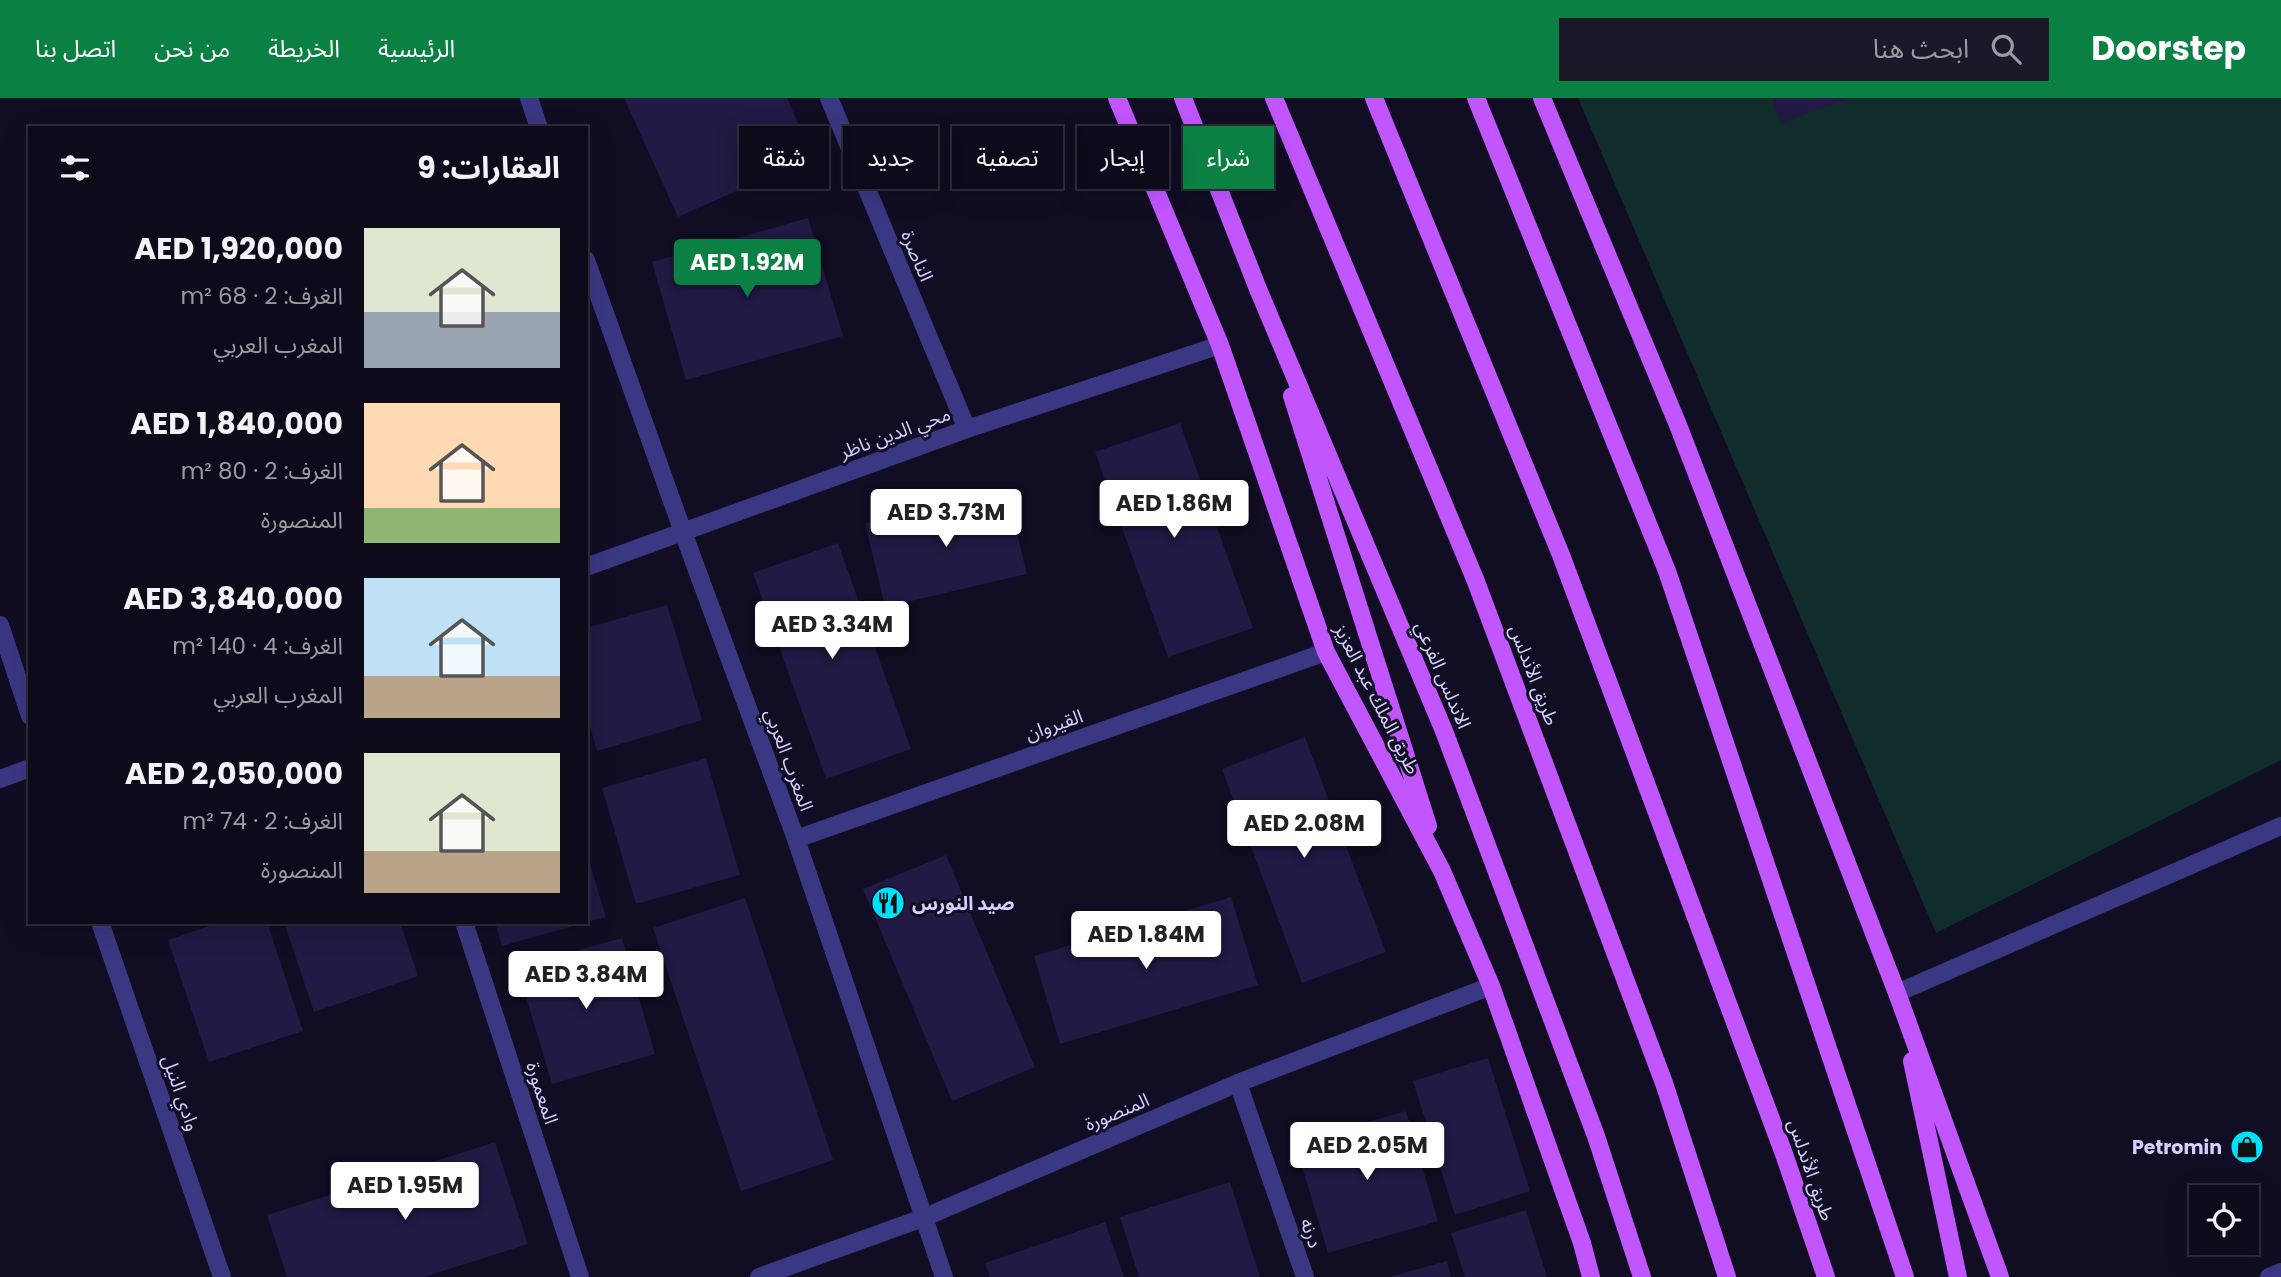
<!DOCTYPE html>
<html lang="ar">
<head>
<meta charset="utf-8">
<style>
  body { margin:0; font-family:Poppins,"Noto Sans Arabic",sans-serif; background:#1b1827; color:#f1f3f6; direction:rtl; height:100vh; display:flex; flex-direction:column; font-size:26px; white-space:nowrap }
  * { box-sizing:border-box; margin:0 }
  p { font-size:23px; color:#9a9aa2 }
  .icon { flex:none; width:38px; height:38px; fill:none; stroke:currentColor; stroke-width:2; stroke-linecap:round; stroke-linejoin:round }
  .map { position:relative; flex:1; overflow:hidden; direction:ltr }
  .details { position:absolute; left:28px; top:28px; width:560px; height:798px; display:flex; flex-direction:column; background:#0d0a1a; border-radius:0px; box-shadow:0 7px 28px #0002,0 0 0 2px #2d2b39; direction:rtl }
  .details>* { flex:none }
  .hud { position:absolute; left:609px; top:28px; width:665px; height:63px; direction:rtl; display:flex; gap:14px }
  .tools { position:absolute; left:2189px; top:1087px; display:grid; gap:14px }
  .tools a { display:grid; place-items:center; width:70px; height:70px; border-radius:0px; background:#0d0a1a; box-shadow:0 7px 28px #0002,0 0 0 2px #2d2b39; font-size:35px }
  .price { position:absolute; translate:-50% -60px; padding:0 16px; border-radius:7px; background:#fff; color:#222; font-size:23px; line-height:46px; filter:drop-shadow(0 2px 4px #0008) }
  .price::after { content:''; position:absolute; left:50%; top:42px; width:21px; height:16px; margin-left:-10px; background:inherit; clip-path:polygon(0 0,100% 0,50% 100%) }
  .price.active { background:#0b8043; color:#fff }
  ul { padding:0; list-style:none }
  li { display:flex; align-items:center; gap:21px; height:175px; padding:0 28px }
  li span { display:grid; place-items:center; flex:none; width:196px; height:140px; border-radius:0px; color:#555 }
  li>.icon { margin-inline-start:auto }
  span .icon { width:84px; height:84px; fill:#fffc; stroke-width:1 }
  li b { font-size:30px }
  h2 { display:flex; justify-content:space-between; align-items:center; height:84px; padding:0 28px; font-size:30px }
  .chip { padding:0 24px; border-radius:0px; background:#0d0a1a; box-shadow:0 7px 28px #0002,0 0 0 2px #2d2b39; font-size:24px; line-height:63px }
  .chip.active { background:#0b8043; color:#fff }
  header { display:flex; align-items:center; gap:42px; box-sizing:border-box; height:98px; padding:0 35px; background:#0b8043; color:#fff }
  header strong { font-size:33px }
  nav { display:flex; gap:38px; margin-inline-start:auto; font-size:24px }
  .search { width:490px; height:63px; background:#1b1827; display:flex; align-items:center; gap:18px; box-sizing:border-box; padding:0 24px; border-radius:0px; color:#9a9aa2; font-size:26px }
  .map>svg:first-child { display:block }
  .green { fill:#102d2c }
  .building { fill:#221944 }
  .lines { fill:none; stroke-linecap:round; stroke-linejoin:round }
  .lane { stroke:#3b3883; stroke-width:18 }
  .street { stroke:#3b3883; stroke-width:18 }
  .primary { stroke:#c156ff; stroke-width:18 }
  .labels { text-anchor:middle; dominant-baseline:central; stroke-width:6; stroke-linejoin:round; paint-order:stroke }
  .street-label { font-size:19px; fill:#d5cfff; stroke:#110d23 }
  .poi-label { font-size:19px; font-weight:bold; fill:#d5cfff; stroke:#110d23; text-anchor:start }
</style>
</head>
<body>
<header>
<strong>Doorstep</strong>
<div class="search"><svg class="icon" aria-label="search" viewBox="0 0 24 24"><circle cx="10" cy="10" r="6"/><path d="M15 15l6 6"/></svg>ابحث هنا</div>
<nav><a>الرئيسية</a><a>الخريطة</a><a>من نحن</a><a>اتصل بنا</a></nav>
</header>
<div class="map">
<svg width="2281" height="1179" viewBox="0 0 2281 1179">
  <rect width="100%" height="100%" fill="#110d23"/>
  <!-- green -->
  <path class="green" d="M1578 0H2281V662L1936 835Z"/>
  <!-- building -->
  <path class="building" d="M624 0H787L813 59 678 119Z
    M1772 0H1850L1781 25Z
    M808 120 843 238 686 282 652 164Z
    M1180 325 1253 530 1168 559 1095 354Z
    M1006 392 1027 476 885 509 865 425Z
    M838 445 911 651 826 681 753 475Z
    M667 507 702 622 597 653 586 615V530Z
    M1305 639 1386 854 1302 885 1222 671Z
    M706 660 740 777 636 806 602 690Z
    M586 753 606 819 586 824Z
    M946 757 1035 969 952 1003 863 791Z
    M1231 799 1258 887 1060 946 1034 858Z
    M745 800 833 1062 741 1093 653 830Z
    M221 824H267L303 933 209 964 168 842Z
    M284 824H400L418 878 314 914Z
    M495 824H584V825L502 848Z
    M622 840 655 956 552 986 517 869Z
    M1488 960 1530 1093 1455 1117 1413 983Z
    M1406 1013 1438 1123 1328 1155 1295 1045Z
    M495 1044 528 1146 424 1179H287L267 1117Z
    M1230 1084 1260 1179H1139L1120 1119Z
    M1526 1112 1547 1179H1465L1451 1135Z
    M1105 1124 1124 1179H990L985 1165Z
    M1447 1163 1451 1179H1392V1178Z"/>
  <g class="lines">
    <!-- lane -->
    <path class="lane" d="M796 741 1326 554
      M464 824 580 1179
      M1238 985 1305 1179"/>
    <!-- street -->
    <path class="street" d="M529 0 539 30
      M829 0 967 331
      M586 162 683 434 796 741 944 1179
      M586 469 967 331 1220 247
      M0 527 30 618
      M0 681 30 670
      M100 824 222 1179
      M1897 895 2281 728
      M759 1179 923 1120 1238 985 1491 888
      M2269 1179 2281 1174"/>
    <!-- primary -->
    <path class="primary" d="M1117 0 1220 247 1326 554 1442 773 1491 888 1582 1145 1591 1179
      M1183 0 1258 191 1444 633 1596 1038 1642 1179
      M1274 0 1475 481 1664 985 1727 1179
      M1374 0 1561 457 1784 1056 1826 1179
      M1476 0 1667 473 1905 1179
      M1542 0 1678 327 1897 895 2000 1179
      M1292 298 1428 728
      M1912 963 1958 1179"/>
  </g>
  <!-- icons -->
  <defs>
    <symbol id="restaurant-disc" viewBox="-11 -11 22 22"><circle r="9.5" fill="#00e0fa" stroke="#110d23"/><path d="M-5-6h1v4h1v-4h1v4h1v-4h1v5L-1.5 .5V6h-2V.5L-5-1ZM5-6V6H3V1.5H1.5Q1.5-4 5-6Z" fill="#111"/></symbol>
    <symbol id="shop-disc" viewBox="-11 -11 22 22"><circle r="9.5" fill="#00e0fa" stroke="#110d23"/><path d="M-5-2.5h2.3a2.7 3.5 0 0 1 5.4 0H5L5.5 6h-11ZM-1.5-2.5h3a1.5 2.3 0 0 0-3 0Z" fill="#111"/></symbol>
  </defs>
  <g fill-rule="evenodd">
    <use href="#restaurant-disc" x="869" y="786" width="38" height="38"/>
    <use href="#shop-disc" x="2228" y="1030" width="38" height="38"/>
  </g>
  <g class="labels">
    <!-- street labels -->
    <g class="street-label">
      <text transform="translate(917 158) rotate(67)">الناصرة</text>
      <text transform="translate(895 335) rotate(-20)">محي الدين ناظر</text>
      <text transform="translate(1443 577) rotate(67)">الاندلس الفرعي</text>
      <text transform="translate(1534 577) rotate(69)">طريق الأندلس</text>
      <text transform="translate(1377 601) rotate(63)">طريق الملك عبد العزيز</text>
      <text transform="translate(1054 627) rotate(-19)">القيروان</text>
      <text transform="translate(789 662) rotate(70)">المغرب العربي</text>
      <text transform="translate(181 995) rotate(71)">وادي النيل</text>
      <text transform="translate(542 995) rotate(72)">المعمورة</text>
      <text transform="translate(1117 1014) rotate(-23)">المنصورة</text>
      <text transform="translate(1811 1072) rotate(71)">طريق الأندلس</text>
      <text transform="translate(1311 1135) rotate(71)">درنه</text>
    </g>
    <!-- poi labels -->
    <g class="poi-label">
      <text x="912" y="805">صيد النورس</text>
      <text x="2222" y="1049" text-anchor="end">Petromin</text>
    </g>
  </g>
</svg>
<div class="tools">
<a><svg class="icon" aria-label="locate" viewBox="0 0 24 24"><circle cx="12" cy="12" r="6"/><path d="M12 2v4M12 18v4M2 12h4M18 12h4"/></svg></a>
</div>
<b class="price active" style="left:747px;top:201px">AED 1.92M</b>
<b class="price" style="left:1174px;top:442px">AED 1.86M</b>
<b class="price" style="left:946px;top:451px">AED 3.73M</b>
<b class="price" style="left:832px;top:563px">AED 3.34M</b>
<b class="price" style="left:1304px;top:762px">AED 2.08M</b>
<b class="price" style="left:1146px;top:873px">AED 1.84M</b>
<b class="price" style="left:586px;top:913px">AED 3.84M</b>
<b class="price" style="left:1367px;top:1084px">AED 2.05M</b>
<b class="price" style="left:405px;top:1124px">AED 1.95M</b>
<div class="hud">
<a class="chip active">شراء</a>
<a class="chip">إيجار</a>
<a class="chip">تصفية</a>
<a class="chip">جديد</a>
<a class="chip">شقة</a>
</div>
<section class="details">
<h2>العقارات: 9<svg class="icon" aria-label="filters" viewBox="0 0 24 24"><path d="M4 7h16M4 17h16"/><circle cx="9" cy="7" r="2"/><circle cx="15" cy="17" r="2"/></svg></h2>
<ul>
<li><span style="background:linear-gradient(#dfe7d0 60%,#9aa5b1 0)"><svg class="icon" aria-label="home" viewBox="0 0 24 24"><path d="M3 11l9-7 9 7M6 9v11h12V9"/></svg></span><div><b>AED 1,920,000</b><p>الغرف: 2 · 68 m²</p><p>المغرب العربي</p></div></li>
<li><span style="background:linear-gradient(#ffd9b3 75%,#8fb573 0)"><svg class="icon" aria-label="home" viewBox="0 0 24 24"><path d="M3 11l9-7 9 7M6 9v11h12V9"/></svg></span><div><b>AED 1,840,000</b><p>الغرف: 2 · 80 m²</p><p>المنصورة</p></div></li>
<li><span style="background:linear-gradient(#bfe0f5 70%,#b9a48a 0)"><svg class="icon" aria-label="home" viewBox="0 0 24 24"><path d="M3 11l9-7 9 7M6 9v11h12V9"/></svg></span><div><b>AED 3,840,000</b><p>الغرف: 4 · 140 m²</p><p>المغرب العربي</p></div></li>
<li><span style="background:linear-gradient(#dfe7d0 70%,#b9a48a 0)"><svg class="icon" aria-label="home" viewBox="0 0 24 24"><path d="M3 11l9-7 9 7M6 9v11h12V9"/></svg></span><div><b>AED 2,050,000</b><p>الغرف: 2 · 74 m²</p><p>المنصورة</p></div></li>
</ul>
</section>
</div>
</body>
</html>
